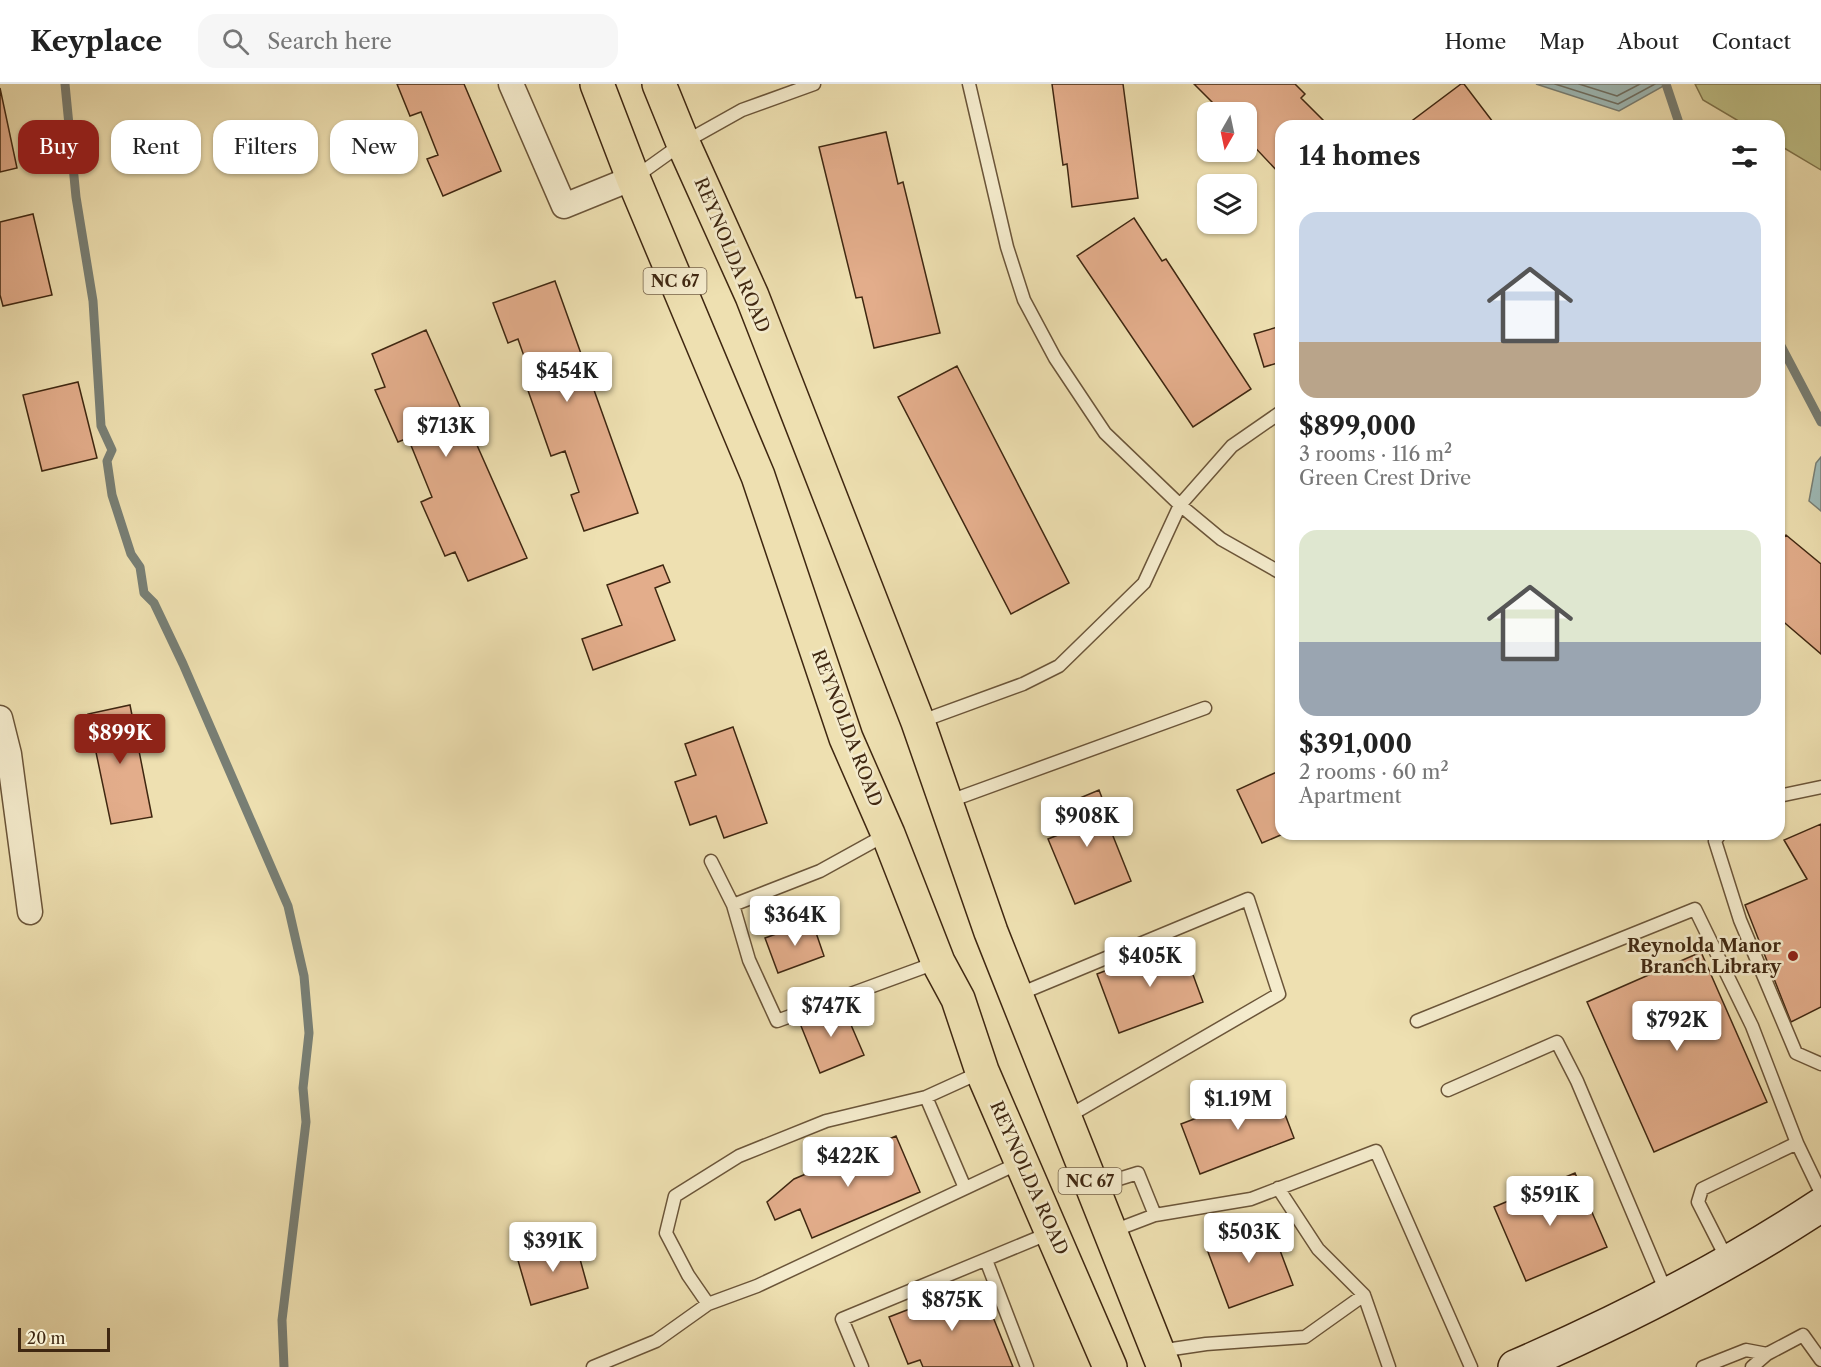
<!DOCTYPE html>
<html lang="en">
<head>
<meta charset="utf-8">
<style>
  body { margin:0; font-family:"Libre Caslon Text",serif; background:#f6f6f6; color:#222; height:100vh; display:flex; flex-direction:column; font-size:22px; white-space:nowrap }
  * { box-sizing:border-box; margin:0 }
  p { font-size:20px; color:#767676 }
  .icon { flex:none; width:33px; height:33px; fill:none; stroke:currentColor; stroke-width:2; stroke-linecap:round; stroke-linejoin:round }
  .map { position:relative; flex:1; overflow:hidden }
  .side { position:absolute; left:1275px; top:36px; width:510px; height:720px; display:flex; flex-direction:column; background:#fff; border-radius:18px; box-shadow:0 2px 4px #0004 }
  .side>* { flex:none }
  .guide { position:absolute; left:18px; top:36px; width:570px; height:54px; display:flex; gap:12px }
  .needle { width:39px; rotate:189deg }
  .tools { position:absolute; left:1197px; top:18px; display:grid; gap:12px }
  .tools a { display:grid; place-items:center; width:60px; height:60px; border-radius:12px; background:#fff; box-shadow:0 2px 4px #0004; font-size:30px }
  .scale { position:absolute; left:18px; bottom:15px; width:92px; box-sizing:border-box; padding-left:6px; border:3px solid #3f2711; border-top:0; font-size:16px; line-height:21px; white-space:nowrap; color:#3f2711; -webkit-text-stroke:4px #f4ebcc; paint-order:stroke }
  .price { position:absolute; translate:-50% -51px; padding:0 14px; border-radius:6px; background:#fff; color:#222; font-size:20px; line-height:39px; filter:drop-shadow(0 2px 3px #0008) }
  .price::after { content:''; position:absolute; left:50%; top:36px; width:18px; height:14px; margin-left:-9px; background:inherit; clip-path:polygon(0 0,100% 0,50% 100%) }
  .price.on { background:#8f2418; color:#fff }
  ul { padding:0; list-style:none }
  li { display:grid; align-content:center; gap:12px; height:318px; padding:0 24px }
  li span { display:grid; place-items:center; height:186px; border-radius:18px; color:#555 }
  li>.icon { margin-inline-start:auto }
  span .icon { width:108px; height:108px; fill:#fffc; stroke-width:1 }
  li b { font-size:26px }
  h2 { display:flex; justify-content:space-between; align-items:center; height:72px; padding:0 24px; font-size:26px }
  .tag { padding:0 21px; border-radius:18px; background:#fff; box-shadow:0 2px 4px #0004; font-size:21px; line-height:54px }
  .tag.on { background:#8f2418; color:#fff }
  header { display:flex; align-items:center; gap:36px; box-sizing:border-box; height:84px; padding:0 30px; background:#fff; border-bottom:2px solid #e0e0e0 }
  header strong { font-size:28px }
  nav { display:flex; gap:33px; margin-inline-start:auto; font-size:21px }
  .search { width:420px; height:54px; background:#f6f6f6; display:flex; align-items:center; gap:15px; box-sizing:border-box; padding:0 21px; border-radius:18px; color:#767676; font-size:22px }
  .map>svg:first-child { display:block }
  .green { fill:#bfc087; stroke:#7f744c; stroke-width:1.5 }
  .water { fill:#9ebab7; stroke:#787f75; stroke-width:1.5 }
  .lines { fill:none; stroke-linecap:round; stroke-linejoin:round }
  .shore { stroke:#6e7064; stroke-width:1.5 }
  .stream { stroke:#787f75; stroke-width:9 }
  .building { fill:#e3ad8b; stroke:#3f2711; stroke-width:1.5 }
  .lane-casing { stroke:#6b5539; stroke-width:15 }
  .street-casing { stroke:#6b5539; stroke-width:27 }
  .secondary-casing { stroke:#3f2711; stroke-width:36 }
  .primary-casing { stroke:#3f2711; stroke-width:36 }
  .lane { stroke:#f4ebcc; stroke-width:12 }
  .street { stroke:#f4ebcc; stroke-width:24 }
  .secondary { stroke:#f4ebcc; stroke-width:33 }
  .primary { stroke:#eee0b1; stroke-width:33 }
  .poi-dot { fill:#8f2418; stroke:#f4ebcc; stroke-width:2 }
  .labels { text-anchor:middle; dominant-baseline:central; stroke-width:5; stroke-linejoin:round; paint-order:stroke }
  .shield { fill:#f4ebcc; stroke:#756249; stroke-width:1.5 }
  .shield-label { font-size:16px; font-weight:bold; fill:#3f2711 }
  .street-label { font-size:18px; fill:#3f2711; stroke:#f4ebcc }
  .poi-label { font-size:18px; font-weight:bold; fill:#3f2711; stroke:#f4ebcc; text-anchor:end }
</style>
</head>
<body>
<header>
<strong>Keyplace</strong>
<div class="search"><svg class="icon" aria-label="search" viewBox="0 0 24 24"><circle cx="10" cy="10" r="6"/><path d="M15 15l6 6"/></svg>Search here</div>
<nav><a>Home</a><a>Map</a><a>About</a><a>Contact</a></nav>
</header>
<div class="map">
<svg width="1821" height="1283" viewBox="0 0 1821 1283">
  <rect width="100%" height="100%" fill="#eee0b1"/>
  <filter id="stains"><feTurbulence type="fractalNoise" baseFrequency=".00333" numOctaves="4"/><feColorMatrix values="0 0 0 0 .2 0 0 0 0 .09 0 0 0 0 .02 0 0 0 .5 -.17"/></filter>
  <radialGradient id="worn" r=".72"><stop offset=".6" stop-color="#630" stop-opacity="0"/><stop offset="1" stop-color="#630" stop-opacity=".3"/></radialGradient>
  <!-- green -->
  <path class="green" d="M1695 0H1821V86L1779 61V42H1747L1703 16Z"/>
  <!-- water -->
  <path class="water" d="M1536 0H1667L1619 27Z
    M1821 373V427L1809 417 1816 379Z"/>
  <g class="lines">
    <!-- shore -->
    <path class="shore" d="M1555 0 1618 20 1655 0
      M1579 0 1617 12 1640 0"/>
    <!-- stream -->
    <path class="stream" d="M65 0 76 113 93 217 101 342 112 366 107 377 112 411 131 470 140 483 144 509 154 519 183 580 288 822 304 892 309 949 303 1004 306 1038 282 1236 284 1283
      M1666 0 1680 42
      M1779 258 1821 338"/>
  </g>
  <!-- building -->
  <path class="building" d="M397 0H464L501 87 443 112 427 75 438 71 421 28 410 32Z
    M1052 0H1123L1138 114 1072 123 1067 80 1063 81Z
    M1194 0H1295L1305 10 1301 14 1329 42H1281V91L1246 54V28H1222Z
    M1461 0H1464L1496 42H1405Z
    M0 4 17 84 0 88Z
    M886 48 898 100 903 98 940 249 874 264 862 213 856 214 819 63Z
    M33 130 52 211 3 222 0 211V138Z
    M1134 134 1162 177 1166 175 1251 305 1193 343 1077 172Z
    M555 197 638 429 584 447 571 411 579 408 565 367 551 372 525 298 532 295 518 255 508 259 493 219Z
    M1281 242V278L1264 283 1254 250Z
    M426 246 527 474 468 497 455 468 445 472 421 418 432 413 408 354 398 358 375 306 385 303 372 270Z
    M957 282 1069 499 1011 530 898 313Z
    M78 298 97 374 42 387 23 311Z
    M1786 451 1821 480V570L1779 534V460Z
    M663 481 670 498 655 504 675 556 593 586 582 555 622 541 607 501Z
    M130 621 152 733 111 740 88 630Z
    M733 643 767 739 724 754 716 732 690 741 675 698 696 691 685 660Z
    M1279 687 1281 693V750H1283L1262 759 1237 706Z
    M1099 706 1112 740 1109 742 1131 797 1075 820 1048 755 1058 751 1049 727Z
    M1821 740V923L1791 938 1745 821 1807 795 1784 756Z
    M812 837 824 872 778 889 765 854Z
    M1181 858 1203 918 1119 949 1097 890Z
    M1701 868 1767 1018 1654 1068 1587 918Z
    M842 920 864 971 820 989 799 937Z
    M1275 1004 1294 1054 1200 1090 1181 1040Z
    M896 1052 920 1108 812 1154 800 1125 775 1136 767 1118 794 1095Z
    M1575 1089 1607 1163 1526 1197 1494 1123Z
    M1269 1137 1293 1201 1229 1224 1205 1160Z
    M575 1157 588 1204 531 1221 517 1173Z
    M979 1198 1013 1283H923L920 1276 908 1280 889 1233Z"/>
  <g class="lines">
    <defs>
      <path id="lane" d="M969 0 1007 163 1024 216 1055 274 1105 349 1180 421 1221 455 1281 489
        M634 94 683 59 742 26 814 0
        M919 638 1023 600 1059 582 1144 499 1180 421 1232 362 1281 328
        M1779 712 1821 703
        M947 718 1205 624
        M1720 750 1715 757 1740 836 1796 969 1821 980
        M711 777 733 821 820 787 887 750
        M733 821 749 876 777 937 938 878
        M1017 911 1248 815 1279 910 1067 1033
        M1417 937 1695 825 1752 942 1797 1059
        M1448 1006 1557 958 1577 997 1667 1210
        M926 1013 981 988
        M1093 1103 1138 1089 1155 1131
        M1278 1104 1318 1165 1364 1211 1389 1283
        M1113 1147 1155 1131 1251 1115 1376 1067 1471 1283
        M986 1176 1027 1283
        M1728 1177 1698 1118 1702 1105 1797 1059 1821 1109
        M708 1220 688 1191 666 1149 675 1112 739 1072 826 1037 926 1013 965 1104
        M1159 1267 1206 1260 1305 1253 1364 1211
        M593 1283 656 1257 708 1220 757 1202 1021 1078
        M862 1283 842 1235 1052 1148
        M1703 1283 1746 1266 1767 1270 1803 1251 1821 1276
        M1752 1283 1767 1270"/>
      <path id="street" d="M511 0 564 122 633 94
        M0 634 9 670 30 828"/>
      <path id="secondary" d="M1515 1283C1621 1237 1724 1185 1821 1121"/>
      <path id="primary" d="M597 0 633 94 758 392 846 654 888 750 938 878 958 915 982 987 1110 1283
        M659 0 683 59 752 212 918 638 991 848 1164 1283"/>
    </defs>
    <!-- lane casing -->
    <use href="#lane" class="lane-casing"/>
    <!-- street casing -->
    <use href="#street" class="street-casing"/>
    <!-- secondary casing -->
    <use href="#secondary" class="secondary-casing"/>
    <!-- primary casing -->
    <use href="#primary" class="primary-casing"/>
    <!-- lane -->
    <use href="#lane" class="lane"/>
    <!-- street -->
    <use href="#street" class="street"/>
    <!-- secondary -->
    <use href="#secondary" class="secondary"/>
    <!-- primary -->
    <use href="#primary" class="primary"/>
  </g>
  <!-- markers -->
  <circle class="poi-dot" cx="1793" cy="872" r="6"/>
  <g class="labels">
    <!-- shield labels -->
    <g class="shield">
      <rect x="643.5" y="184" width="63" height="26" rx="4.5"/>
      <rect x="1058.5" y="1084" width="63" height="26" rx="4.5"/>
    </g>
    <g class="shield-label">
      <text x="675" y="197">NC 67</text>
      <text x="1090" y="1097">NC 67</text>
    </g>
    <!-- street labels -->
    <g class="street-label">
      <text transform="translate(732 171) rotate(67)">REYNOLDA ROAD</text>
      <text transform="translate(847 644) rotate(69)">REYNOLDA ROAD</text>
      <text transform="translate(1029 1094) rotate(66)">REYNOLDA ROAD</text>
    </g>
    <!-- poi labels -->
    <g class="poi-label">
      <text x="1781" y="862">Reynolda Manor<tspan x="1781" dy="21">Branch Library</tspan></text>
    </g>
  </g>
  <rect width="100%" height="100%" filter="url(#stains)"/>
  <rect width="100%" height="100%" fill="url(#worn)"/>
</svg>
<div class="tools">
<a><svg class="needle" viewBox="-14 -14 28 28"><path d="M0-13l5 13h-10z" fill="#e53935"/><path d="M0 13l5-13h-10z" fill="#767676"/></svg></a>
<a><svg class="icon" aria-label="layers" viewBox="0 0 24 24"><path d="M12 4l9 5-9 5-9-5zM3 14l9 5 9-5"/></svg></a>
</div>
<div class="scale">20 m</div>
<b class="price" style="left:567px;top:319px">$454K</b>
<b class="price" style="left:446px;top:374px">$713K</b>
<b class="price on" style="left:120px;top:681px">$899K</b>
<b class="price" style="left:1087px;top:764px">$908K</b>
<b class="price" style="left:795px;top:863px">$364K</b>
<b class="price" style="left:1150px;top:904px">$405K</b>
<b class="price" style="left:831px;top:954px">$747K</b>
<b class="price" style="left:1677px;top:968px">$792K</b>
<b class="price" style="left:1238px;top:1047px">$1.19M</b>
<b class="price" style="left:848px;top:1104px">$422K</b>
<b class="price" style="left:1550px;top:1143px">$591K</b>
<b class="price" style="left:1249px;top:1180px">$503K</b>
<b class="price" style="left:553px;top:1189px">$391K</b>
<b class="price" style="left:952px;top:1248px">$875K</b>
<div class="guide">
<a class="tag on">Buy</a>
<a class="tag">Rent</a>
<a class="tag">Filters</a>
<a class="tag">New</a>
</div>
<section class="side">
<h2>14 homes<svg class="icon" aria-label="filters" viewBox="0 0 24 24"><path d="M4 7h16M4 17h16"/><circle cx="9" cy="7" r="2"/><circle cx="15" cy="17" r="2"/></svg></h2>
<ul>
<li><span style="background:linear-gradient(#c9d6e8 70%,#b9a48a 0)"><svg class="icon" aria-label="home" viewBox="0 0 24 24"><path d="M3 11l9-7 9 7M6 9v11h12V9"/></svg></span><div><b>$899,000</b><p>3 rooms · 116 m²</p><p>Green Crest Drive</p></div></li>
<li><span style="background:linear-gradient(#dfe7d0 60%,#9aa5b1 0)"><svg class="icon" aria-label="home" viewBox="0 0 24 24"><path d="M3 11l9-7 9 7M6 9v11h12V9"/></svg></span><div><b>$391,000</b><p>2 rooms · 60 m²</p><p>Apartment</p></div></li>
</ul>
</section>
</div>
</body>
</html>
